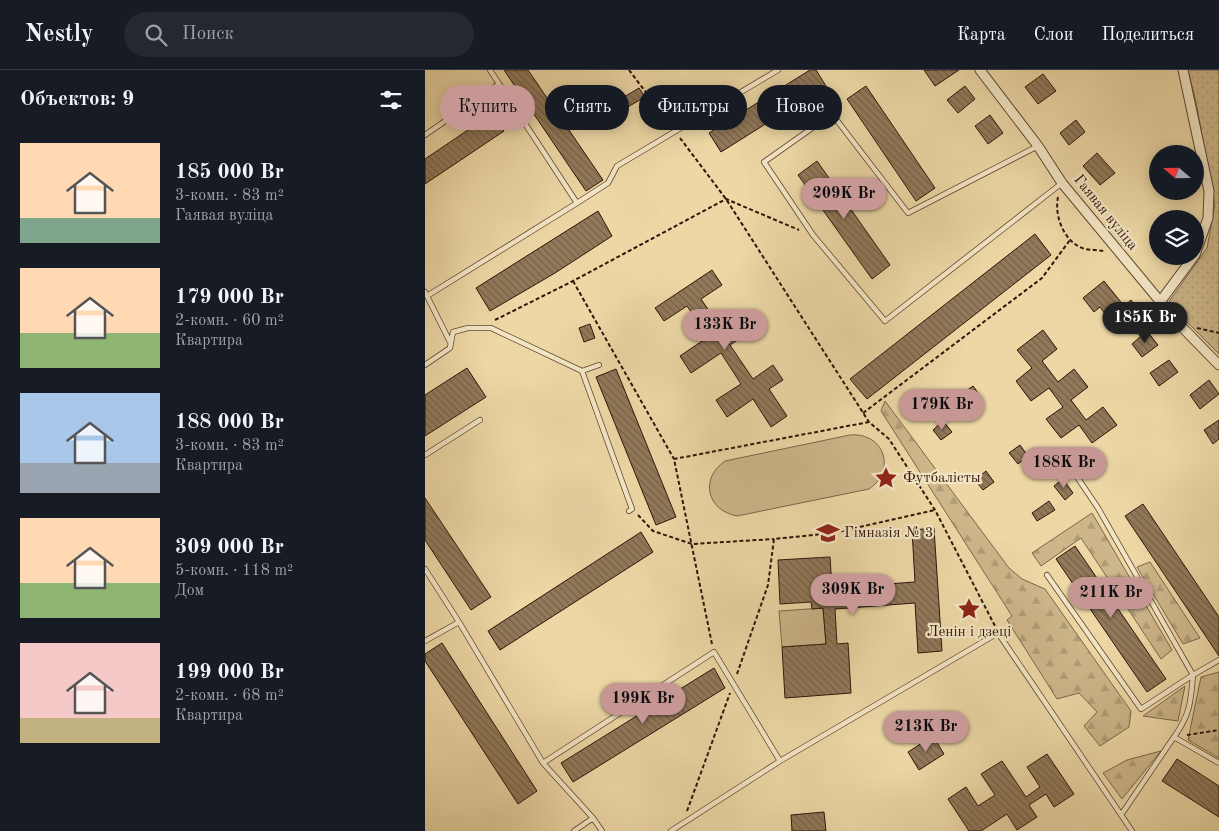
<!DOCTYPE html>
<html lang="ru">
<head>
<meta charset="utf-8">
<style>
  body { margin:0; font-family:"Old Standard TT",serif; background:#242831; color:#f1f3f6; height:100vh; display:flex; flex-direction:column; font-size:19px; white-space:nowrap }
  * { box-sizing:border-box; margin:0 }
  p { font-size:16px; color:#9ea1a6 }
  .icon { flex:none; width:28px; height:28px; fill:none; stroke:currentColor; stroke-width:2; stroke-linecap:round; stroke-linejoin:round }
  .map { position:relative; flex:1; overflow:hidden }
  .sheet { display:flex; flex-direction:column; background:#171b24; width:425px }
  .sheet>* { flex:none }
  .hud { position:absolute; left:15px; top:15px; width:475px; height:45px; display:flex; gap:10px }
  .needle { width:32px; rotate:290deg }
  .controls { position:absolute; left:724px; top:75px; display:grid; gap:10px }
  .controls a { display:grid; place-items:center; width:55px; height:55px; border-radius:50%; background:#171b24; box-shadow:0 2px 12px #0003; font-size:25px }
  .price { position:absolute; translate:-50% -42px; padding:0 11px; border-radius:18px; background:#c59692; color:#111; font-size:16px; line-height:32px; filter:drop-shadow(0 1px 2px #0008) }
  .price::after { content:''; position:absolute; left:50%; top:30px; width:15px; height:11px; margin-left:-8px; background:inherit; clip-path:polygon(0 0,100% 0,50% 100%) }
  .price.on { background:#222; color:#fff }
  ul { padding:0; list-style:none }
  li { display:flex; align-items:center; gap:15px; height:125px; padding:0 20px }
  li span { display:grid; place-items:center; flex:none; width:140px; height:100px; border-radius:0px; color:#555 }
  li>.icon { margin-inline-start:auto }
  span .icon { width:60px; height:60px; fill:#fffc; stroke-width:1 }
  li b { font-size:21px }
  h2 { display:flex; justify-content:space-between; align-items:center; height:60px; padding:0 20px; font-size:21px }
  .pill { padding:0 18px; border-radius:22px; background:#171b24; box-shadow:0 2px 12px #0003; font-size:18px; line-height:45px }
  .pill.on { background:#c59692; color:#111 }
  header { display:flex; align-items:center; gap:30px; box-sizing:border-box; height:70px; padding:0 25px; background:#171b24; border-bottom:1px solid #363941 }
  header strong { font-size:24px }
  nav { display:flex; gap:28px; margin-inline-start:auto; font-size:18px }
  .search { width:350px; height:45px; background:#242831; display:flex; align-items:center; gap:12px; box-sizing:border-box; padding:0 18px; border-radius:28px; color:#9ea1a6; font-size:19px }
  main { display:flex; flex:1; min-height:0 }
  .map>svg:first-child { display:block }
  .grass { fill:url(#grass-dots); stroke:#7e654a }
  .forest { fill:url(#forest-firs); stroke:#7e654a }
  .pitch { fill:#ccb68a; stroke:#7e654a }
  .building { fill:url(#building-back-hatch); stroke:#2f1409 }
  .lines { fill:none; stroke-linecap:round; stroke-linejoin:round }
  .service-casing { stroke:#5e4530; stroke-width:6 }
  .minor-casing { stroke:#5e4530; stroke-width:11 }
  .path { stroke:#2f1409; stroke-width:2; stroke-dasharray:4 2.5; stroke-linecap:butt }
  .service { stroke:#f3e5c4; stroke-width:4.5 }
  .minor { stroke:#f3e5c4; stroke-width:9 }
  .labels { text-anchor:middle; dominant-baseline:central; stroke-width:4.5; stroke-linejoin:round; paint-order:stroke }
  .street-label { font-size:15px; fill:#2f1409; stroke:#f3e5c4 }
  .poi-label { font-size:15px; fill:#2f1409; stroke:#f3e5c4; text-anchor:start }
</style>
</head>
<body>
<header>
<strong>Nestly</strong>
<div class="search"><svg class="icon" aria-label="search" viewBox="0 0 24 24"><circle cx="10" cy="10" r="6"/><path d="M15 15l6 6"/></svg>Поиск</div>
<nav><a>Карта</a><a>Слои</a><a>Поделиться</a></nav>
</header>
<main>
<section class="sheet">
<h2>Объектов: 9<svg class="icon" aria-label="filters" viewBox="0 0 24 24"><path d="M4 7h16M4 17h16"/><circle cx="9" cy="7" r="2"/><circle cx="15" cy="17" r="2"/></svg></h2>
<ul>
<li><span style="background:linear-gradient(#ffd9b3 75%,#7fa58c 0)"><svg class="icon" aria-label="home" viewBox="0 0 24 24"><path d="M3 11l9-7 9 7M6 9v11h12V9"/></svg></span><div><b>185 000 Br</b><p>3-комн. · 83 m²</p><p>Гаявая вуліца</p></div></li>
<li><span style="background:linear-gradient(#ffd9b3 65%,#8fb573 0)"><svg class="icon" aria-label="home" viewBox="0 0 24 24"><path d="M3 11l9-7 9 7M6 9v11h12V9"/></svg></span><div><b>179 000 Br</b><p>2-комн. · 60 m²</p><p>Квартира</p></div></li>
<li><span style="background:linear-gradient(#a9c7e8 70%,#9aa5b1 0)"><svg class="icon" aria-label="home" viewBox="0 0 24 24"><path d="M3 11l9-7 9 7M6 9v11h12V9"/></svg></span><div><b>188 000 Br</b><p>3-комн. · 83 m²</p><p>Квартира</p></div></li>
<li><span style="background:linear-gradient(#ffd9b3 65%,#8fb573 0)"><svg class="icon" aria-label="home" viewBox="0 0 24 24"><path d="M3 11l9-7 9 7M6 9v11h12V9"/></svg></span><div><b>309 000 Br</b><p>5-комн. · 118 m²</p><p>Дом</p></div></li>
<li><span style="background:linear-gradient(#f6c9c9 75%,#c2b280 0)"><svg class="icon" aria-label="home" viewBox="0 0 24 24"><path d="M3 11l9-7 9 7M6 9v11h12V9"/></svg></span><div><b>199 000 Br</b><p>2-комн. · 68 m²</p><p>Квартира</p></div></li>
</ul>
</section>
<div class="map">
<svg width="794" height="761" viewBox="0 0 794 761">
  <defs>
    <pattern id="grass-dots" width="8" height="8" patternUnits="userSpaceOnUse" patternTransform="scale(1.25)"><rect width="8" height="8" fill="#ccb68a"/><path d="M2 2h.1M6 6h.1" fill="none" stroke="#b09c76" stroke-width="1.8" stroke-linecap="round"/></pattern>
    <pattern id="forest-firs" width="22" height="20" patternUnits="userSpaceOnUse" patternTransform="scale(1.25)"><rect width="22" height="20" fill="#ccb68a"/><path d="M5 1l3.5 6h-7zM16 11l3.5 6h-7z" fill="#b09c76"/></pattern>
    <pattern id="building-back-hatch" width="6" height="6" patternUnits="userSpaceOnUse" patternTransform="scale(1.25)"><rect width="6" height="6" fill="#91795a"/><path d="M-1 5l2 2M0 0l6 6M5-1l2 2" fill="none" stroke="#776249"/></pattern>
  </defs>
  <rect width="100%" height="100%" fill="#ecd7a5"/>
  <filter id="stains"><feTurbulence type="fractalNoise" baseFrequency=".004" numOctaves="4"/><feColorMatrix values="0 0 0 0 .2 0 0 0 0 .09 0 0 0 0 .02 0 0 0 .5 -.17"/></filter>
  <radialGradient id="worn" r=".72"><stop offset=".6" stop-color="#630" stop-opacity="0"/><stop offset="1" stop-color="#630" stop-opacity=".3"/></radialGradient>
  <!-- grass -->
  <path class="grass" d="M763 0H794V284L743 233 782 178 790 135 771 32Z"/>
  <!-- forest -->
  <path class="forest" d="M460 331 584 498 597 509 620 519 706 641 704 657 675 676 659 656 672 642 654 623 632 629 582 550 587 546 456 341Z
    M667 443 747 580 736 589 656 468 616 496 607 483Z
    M725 492 775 568 758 574 712 497Z
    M794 602V688L763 670 776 607Z
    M760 616 753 651 718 646Z
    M736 681 697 729 678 703 702 690Z"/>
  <!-- pitch -->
  <path class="pitch" d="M425 365C459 362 472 400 444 419L312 446C281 440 275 408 300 391Z
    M398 538 401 574 357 577 354 541Z"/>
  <!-- building -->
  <path class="building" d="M79 0H103L178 110 161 121Z
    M385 0H391L401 16 296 82 284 63Z
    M499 0H534L510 16Z
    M618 4 631 21 613 34 600 17Z
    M441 16 510 118 491 131 422 29Z
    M540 16 550 29 533 43 522 30Z
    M214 18 220 27 194 42 189 33Z
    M68 43 79 61 0 114V89Z
    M565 45 578 63 563 74 550 56Z
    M651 50 660 62 644 75 635 63Z
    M672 83 690 103 675 115 658 96Z
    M392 91 465 195 447 209 373 105Z
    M173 141 187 166 130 203 65 241 51 218Z
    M610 164 626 185 442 329 425 309Z
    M287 200 297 215 276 229 297 260 321 244 331 258 305 275 328 309 348 295 358 310 344 319 362 346 346 357 328 329 302 347 291 330 316 314 296 283 266 303 255 286 283 267 262 236 239 251 230 238Z
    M679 211 699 236 706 230 715 242 692 260 675 237 669 242 658 228Z
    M165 254 170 268 159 272 154 258Z
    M618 260 632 279 617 291 633 312 649 299 663 317 646 330 661 350 678 337 692 355 667 373 654 355 636 368 621 349 638 337 624 318 606 331 591 311 607 298 592 280Z
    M722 261 733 275 717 287 707 274Z
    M744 290 753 302 734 316 725 303Z
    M42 298 61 327 0 366V325Z
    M191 299 251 447 231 455 171 307Z
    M784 310 794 324 775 339 765 325Z
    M548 316 556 327 546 335 537 324Z
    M794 350V369L788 374 779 360Z
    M518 351 527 362 516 370 508 360Z
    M595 375 603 386 593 394 584 383Z
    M561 401 569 412 558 420 550 410Z
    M638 409 648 423 640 430 629 416Z
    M0 428 66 527 46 540 0 470Z
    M624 431 630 440 612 451 607 443Z
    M718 434 794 547V586L700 446Z
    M509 458 517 581 493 583 490 533 410 539 412 574 423 573 426 623 360 628 357 577 401 574 398 538 387 539 386 532 355 534 353 490 405 487 407 518 490 512 487 460Z
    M216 462 228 482 75 580 63 561Z
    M650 476 741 609 722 622 631 489Z
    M17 573 112 721 93 734 0 591V584Z
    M289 598 300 618 148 712 136 693Z
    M508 666 519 684 494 700 483 682Z
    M622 684 649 724 629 737 621 724 604 735 612 747 592 760 582 744 556 761H544L523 729 541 717 553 736 570 725 556 704 577 691 601 727 615 717 602 697Z
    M752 689 794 716V747L737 711Z
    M399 742 401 761H367L366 745Z"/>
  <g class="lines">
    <defs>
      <path id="service" d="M0 65 74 14
        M613 76 483 143 407 44 339 92 388 165 460 251 637 113
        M152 133 183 113 192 96 353 0
        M0 222 25 272
        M2 226 152 133 65 0
        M0 295 25 278 28 262 43 258H66L157 301 174 295
        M157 301 207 439 204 441
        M0 385 55 350
        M648 401 673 438 768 605 794 590
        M0 499 34 552 118 693 168 748 149 761
        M622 505 716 639 768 605
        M0 571 34 552
        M749 667C765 645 766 631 768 605
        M118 693 289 582 355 691
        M696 745 749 667 794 693
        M168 748 177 761
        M246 761 355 691 573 563 707 761"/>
      <path id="minor" d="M555 0 613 76 637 113 753 253 794 295
        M758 0 784 121 783 148 770 185
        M735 232 769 186"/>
    </defs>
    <!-- service casing -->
    <use href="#service" class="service-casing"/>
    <!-- minor casing -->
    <use href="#minor" class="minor-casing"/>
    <!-- path -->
    <path class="path" d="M204 0 245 54
      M255 68 301 129 444 352 464 369 510 440 570 556
      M633 127C629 146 639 173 660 179 666 180 673 180 679 181
      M148 211 249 389
      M70 250 148 211 301 129 374 160
      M772 258 794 263
      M438 343 617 208 645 170
      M213 445 228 461 267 474 349 469
      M287 574 249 389 444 352
      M312 604 343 515 349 469 408 463 510 440
      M762 665 794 660
      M262 741 305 623"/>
    <!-- service -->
    <use href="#service" class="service"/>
    <!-- minor -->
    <use href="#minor" class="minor"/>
  </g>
  <!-- icons -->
  <defs>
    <symbol id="sight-bare" viewBox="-9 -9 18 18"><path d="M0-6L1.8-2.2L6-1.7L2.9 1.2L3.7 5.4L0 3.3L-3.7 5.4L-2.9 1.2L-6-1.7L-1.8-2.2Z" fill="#8f2418" stroke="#f3e5c4" stroke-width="2.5" paint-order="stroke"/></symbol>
    <symbol id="school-bare" viewBox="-9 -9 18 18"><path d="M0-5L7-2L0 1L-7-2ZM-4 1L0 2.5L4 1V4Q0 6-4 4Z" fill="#8f2418" stroke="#f3e5c4" stroke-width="2.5" paint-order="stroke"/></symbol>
  </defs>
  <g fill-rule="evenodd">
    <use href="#sight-bare" x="445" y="392" width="32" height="32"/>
    <use href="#school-bare" x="387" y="447" width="32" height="32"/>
    <use href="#sight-bare" x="528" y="523" width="32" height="32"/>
  </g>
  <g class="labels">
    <!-- street labels -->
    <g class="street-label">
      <text transform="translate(680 143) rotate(51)">Гаявая вуліца</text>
    </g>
    <!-- poi labels -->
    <g class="poi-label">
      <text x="478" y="408">Футбалісты</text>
      <text x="419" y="463">Гімназія № 3</text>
      <text x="544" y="562" text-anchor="middle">Ленін і дзеці</text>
    </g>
  </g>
  <rect width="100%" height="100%" filter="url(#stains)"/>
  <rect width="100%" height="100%" fill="url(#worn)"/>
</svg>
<div class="controls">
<a><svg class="needle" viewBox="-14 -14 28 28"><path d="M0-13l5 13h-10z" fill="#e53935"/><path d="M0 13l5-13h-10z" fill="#9ea1a6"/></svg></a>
<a><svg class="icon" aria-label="layers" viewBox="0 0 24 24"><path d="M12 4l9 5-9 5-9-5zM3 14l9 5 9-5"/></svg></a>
</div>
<b class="price" style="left:419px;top:150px">209K Br</b>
<b class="price on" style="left:720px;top:274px">185K Br</b>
<b class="price" style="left:300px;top:281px">133K Br</b>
<b class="price" style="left:517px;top:361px">179K Br</b>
<b class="price" style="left:639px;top:419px">188K Br</b>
<b class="price" style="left:428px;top:546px">309K Br</b>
<b class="price" style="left:686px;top:549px">211K Br</b>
<b class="price" style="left:218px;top:655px">199K Br</b>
<b class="price" style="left:501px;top:683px">213K Br</b>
<div class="hud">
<a class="pill on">Купить</a>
<a class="pill">Снять</a>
<a class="pill">Фильтры</a>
<a class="pill">Новое</a>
</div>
</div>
</main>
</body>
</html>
